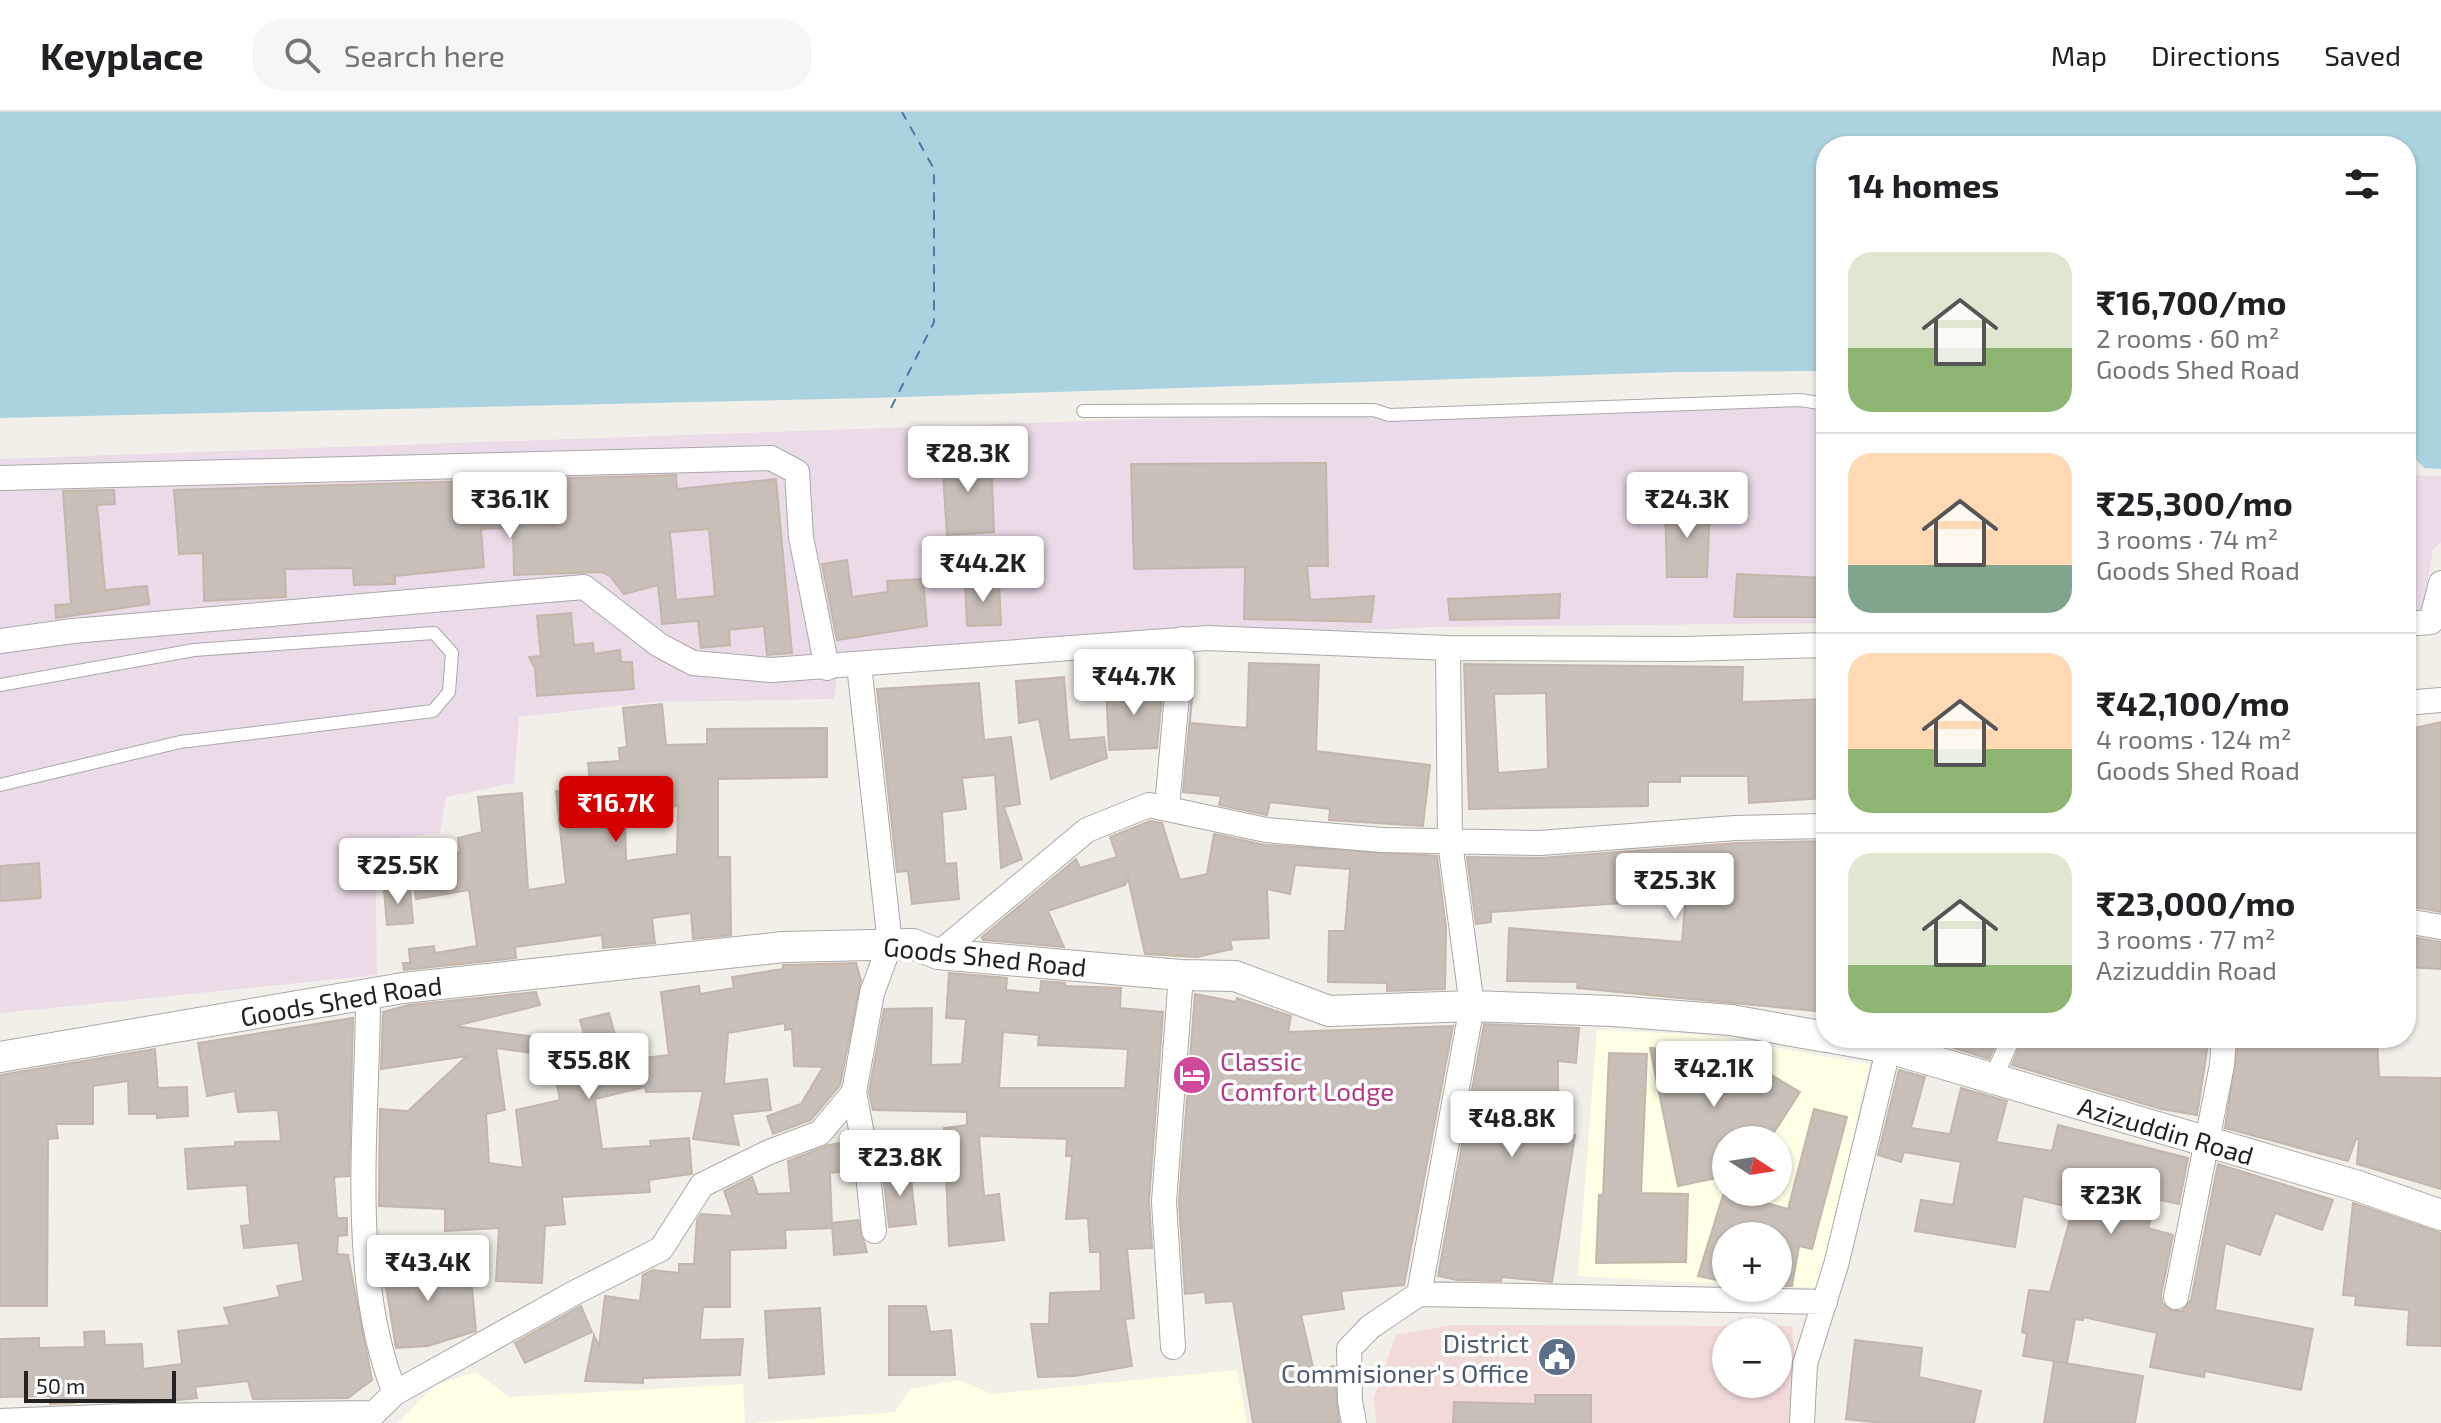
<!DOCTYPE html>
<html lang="en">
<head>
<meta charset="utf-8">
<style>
  body { margin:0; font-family:"Exo 2",sans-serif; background:#f6f6f6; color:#202124; height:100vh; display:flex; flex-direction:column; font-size:30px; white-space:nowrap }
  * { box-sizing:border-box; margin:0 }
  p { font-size:26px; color:#757577 }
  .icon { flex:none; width:44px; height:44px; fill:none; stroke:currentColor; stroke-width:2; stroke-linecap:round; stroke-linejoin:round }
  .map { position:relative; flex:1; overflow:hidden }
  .panel { position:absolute; left:1816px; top:24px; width:600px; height:912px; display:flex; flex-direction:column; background:#fff; border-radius:32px; box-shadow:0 2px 6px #0004 }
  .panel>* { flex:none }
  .needle { width:52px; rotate:102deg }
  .controls { position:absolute; left:1712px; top:1014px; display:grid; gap:16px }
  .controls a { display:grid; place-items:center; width:80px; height:80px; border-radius:50%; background:#fff; box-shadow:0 2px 6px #0004; font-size:40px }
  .scale { position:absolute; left:24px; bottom:20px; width:152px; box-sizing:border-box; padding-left:8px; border:4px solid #222; border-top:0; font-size:22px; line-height:28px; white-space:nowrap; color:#222; -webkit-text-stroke:6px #fff; paint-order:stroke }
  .price { position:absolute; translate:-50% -68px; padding:0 18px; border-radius:8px; background:#fff; color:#222; font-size:26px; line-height:52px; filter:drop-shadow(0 2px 4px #0008) }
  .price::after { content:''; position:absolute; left:50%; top:48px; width:24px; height:18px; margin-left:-12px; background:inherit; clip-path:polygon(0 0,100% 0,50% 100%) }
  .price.current { background:#d40000; color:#fff }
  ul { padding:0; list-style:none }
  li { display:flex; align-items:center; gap:24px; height:200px; padding:0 32px }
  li+li { border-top:2px solid #e0e0e0 }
  li span { display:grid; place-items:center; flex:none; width:224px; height:160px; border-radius:24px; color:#555 }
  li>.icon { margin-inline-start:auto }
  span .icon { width:96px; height:96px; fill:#fffc; stroke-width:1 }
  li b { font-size:34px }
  h2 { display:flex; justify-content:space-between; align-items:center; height:96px; padding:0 32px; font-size:34px }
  header { display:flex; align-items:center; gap:48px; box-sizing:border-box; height:112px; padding:0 40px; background:#fff; border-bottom:2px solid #e0e0e0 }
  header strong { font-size:38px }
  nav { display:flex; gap:44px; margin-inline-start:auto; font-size:28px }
  .search { width:560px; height:72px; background:#f6f6f6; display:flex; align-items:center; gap:20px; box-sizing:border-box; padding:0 28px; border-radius:32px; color:#757577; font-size:30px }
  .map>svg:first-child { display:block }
  .commercial { fill:#f2dad9; fill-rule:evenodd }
  .industrial { fill:#ebdbe8 }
  .education { fill:#ffffe5; fill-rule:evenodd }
  .water { fill:#aad3df }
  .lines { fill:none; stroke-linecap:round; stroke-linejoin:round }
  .ferry { stroke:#4a7aab; stroke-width:2; stroke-dasharray:10 8; stroke-linecap:butt }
  .building { fill:#c7bfb8; stroke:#c4b6ab; stroke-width:2; fill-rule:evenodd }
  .service-casing { stroke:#a9a9a9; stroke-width:14 }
  .pedestrian-casing { stroke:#a9a9a9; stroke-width:20 }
  .minor-casing { stroke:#a9a9a9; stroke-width:26 }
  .tertiary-casing { stroke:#a9a9a9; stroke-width:32 }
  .service { stroke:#fff; stroke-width:12 }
  .pedestrian { stroke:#fff; stroke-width:18 }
  .minor { stroke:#fff; stroke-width:24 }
  .tertiary { stroke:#fff; stroke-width:30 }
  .labels { text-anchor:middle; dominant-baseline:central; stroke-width:7; stroke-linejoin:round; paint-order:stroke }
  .street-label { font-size:26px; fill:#222; stroke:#fff }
  .hotel-label { font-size:26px; fill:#b23c85; stroke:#fff; text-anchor:start }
  .service-label { font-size:26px; fill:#4e5e75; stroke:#fff; text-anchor:end }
</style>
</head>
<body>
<header>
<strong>Keyplace</strong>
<div class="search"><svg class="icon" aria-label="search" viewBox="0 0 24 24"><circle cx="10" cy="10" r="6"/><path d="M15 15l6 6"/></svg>Search here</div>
<nav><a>Map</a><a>Directions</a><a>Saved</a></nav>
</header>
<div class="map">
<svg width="2441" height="1311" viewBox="0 0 2441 1311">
  <rect width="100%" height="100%" fill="#f2efe9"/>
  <!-- commercial -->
  <path class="commercial" d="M1452 1213 1792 1214 1797 1267 1794 1311H1376L1374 1286 1396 1223ZM1726 1220H1778V1272H1726Z"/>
  <!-- industrial -->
  <path class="industrial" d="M1826 283V511L1435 515 841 541 834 587 651 590 519 605 514 671 446 685 440 721 375 728 377 863 0 901V347Z
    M2406 363 2441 364V431L2433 437 2422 501H2406Z"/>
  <!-- education -->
  <path class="education" d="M1597 918 1704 923 1869 952 1820 1176 1778 1174V1124H1726V1172L1578 1164ZM1726 1028H1778V1080H1726Z
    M1237 1258 1247 1311H751L895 1300 910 1277 959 1268 992 1282Z
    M476 1260 509 1285 743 1272 745 1311H398L435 1273Z"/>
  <!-- water -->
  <path class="water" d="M0 0H2441V357L2424 356 2406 337V34H1826V259L1676 260 871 286 0 306Z"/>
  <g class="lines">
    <!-- ferry -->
    <path class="ferry" d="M891 296 934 210V57L902 0"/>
  </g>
  <!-- building -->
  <path class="building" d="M991 343 994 420 947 423 942 345Z
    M1326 351 1328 454H1307L1310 488 1374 484 1371 510 1244 507 1245 455 1134 457 1131 352Z
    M676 363 677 377 776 367 792 541 767 543 764 514 729 518 730 533 701 536 698 509 662 512 658 473 624 482 610 464 602 460 514 463 513 416 481 417 484 455 395 464V472L354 473 353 456 285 457 286 485 204 489 203 441 179 442 174 378ZM709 417 715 484 676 488 670 420Z
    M114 378 115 392 97 393 105 478 147 474 149 492 56 506 55 493 71 492 63 379Z
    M1665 392H1710L1707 465H1667Z
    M847 448 852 485 888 480 887 469 923 467 927 514 837 528 822 452Z
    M1737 462 1826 466V505H1734Z
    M999 470 1001 513 967 514 965 472Z
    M1560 482 1559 506 1450 508 1448 487Z
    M571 501 574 533 593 531 594 542 620 538 621 550H632L634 577 537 584 535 556 529 545 541 544 537 504Z
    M1249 551 1319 553 1316 639 1430 653 1423 714 1329 708 1330 697 1270 690 1267 703 1219 693 1221 684 1183 680 1193 572 1190 611 1247 616Z
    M1464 552 1743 555 1742 590 1826 587V686L1749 691 1748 664H1680V670H1648V694L1469 697ZM1546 581 1548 657 1498 661 1494 582Z
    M1064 565 1069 628 1104 625 1107 646 1051 667 1039 607 1019 611 1016 569Z
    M979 571 984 628 1011 625 1020 692 1004 695 1022 747 1001 756 995 663 962 666 966 697 942 700 945 752 956 751 959 787 912 792 908 759 897 760 877 577Z
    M1163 574 1157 636 1109 638 1106 576Z
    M662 592 666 633 707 632V617L827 616V665L718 667V745H730L731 823 693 827 691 801 652 806 655 831 603 836 602 823 515 835 516 846 404 858 403 851H410L409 837 434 834 435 841 477 834 469 778 416 787 410 751 460 740 458 726 482 720 478 685 522 681 528 778 566 772 556 679 591 680 588 651 620 649 619 636 627 635 623 596ZM678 694 677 742 626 749 625 700Z
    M2441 610V800L2407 794 2406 677V618Z
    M1150 709 1162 711 1180 768 1207 762 1214 722 1265 733 1437 744 1446 816 1445 877 1387 879V871L1328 870 1329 819H1345L1350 757 1295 753 1290 782 1267 777 1269 826 1230 828 1232 837 1197 845 1145 842 1128 766 1125 773 1048 799 1064 835 983 828 982 825 1076 747 1080 756 1117 745 1110 725Z
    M1826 729V900L1577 876 1578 870 1507 869 1509 816 1682 830 1685 793 1639 790 1491 800V810L1476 812 1467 745 1541 746 1736 731Z
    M39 751 41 786 0 789V754Z
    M410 776 413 811 387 813 384 778Z
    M2407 824 2441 830V857L2406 855Z
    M856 851 861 868 840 973 811 1008 773 1022 767 1004 801 992 823 955 794 954 792 917 785 918V911L728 921 724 972 767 967 771 998 732 1002 739 1033 693 1027 703 979 646 980 645 975 595 987 602 1037 651 1034 650 1029 689 1026 692 1062 649 1068 650 1080 562 1085 565 1112 545 1114 542 1171 496 1169 499 1116 445 1119V1097L379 1094 380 997 408 999 467 944 381 957 383 900 409 893 536 880 540 893 455 914 536 925 533 941 496 936 505 998 486 1002 489 1051 523 1056 516 998 560 988 554 958 592 950 580 908 609 901 620 942 626 941 627 948 669 943 661 880 699 874 700 882 734 876 732 865 783 857V853Z
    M949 861 1007 866 1006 878 1040 881 1041 869 1065 871V874L1121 876 1120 896 1163 900 1149 1089 1152 1136 1127 1137 1134 1206 1125 1207 1132 1254 1075 1264 1038 1265 1031 1212H1049L1050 1181 1101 1179 1100 1140H1090L1088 1106 1066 1107 1072 1044H1066L1067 1027 979 1024 984 1084 999 1082 1004 1128 949 1134 944 1016 967 1013V1000L873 998 869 980 884 897 932 896 931 953 962 952 966 907 946 906ZM1003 920 1039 923 1038 933 1128 937 1125 976H999Z
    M1195 882 1236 890 1237 886 1291 904 1288 920 1453 914 1404 1173 1341 1179 1344 1197 1301 1203 1314 1259 1334 1254 1339 1311H1253L1233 1189 1206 1191 1205 1180 1185 1182 1179 1090Z
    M353 906 349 1064 334 1065 337 1106H347V1123L338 1124 337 1142 348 1143 372 1268 348 1286 253 1287 248 1269 195 1275 197 1286 178 1288 75 1287V1291L50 1292V1284L0 1285V1227L39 1226V1236L85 1235 84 1220 104 1219 105 1233 142 1232 143 1257 182 1252 178 1219 230 1213 224 1196 280 1185 277 1174 303 1169 298 1131 244 1136 241 1114 250 1113 247 1073 188 1077 185 1037 235 1034V1030L281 1029 278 998 238 1000 235 979 207 984 198 931Z
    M1484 912 1579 916 1576 951 1558 949V983H1566L1567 1021 1575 1023 1552 1170 1502 1165 1501 1169 1457 1168 1438 1164Z
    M1937 926H1998L1989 947 1954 936Z
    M2023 926H2209L2197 1003 2161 997 2012 953Z
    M2239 926H2377L2379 965 2441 966V1077L2357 1052 2359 1027H2356L2348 1049 2225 1016Z
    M1650 936 1708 939 1770 970 1773 964 1800 980 1769 1028H1726V1064L1678 1074Z
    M155 937 158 976 187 975 188 1004 157 1006V1002H129L128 969 93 974V1012H56L58 1026 48 1027 47 1194H0V963Z
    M1609 941 1647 942 1641 1081 1688 1082 1686 1150 1596 1151 1599 1083H1603Z
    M1899 958 1925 965 1911 1016 1950 1022 1961 976 2007 989 1996 1030 2052 1039 2058 1013 2188 1046 2179 1092 2156 1087 2148 1116 2173 1123 2161 1183 2162 1191 2172 1199H2182L2191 1188 2218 1052 2333 1088 2322 1118 2275 1101 2260 1143 2225 1131 2215 1198 2313 1217 2301 1278 2205 1259 2204 1265 2150 1255 2157 1221 2083 1205V1208L2075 1207 2067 1251 2023 1244 2027 1222 2022 1220 2029 1178 2050 1180 2073 1096 2023 1084 2015 1135 1915 1119 1921 1088 1953 1093 1961 1050 1904 1040 1901 1050 1878 1043Z
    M1814 997 1847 1005 1812 1137 1799 1134 1792 1174H1778V1124H1726V1170L1698 1164 1724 1080H1753L1752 1087 1788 1097Z
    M848 1030 852 1058 830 1061 832 1116 785 1118 786 1136 730 1138V1195H703L700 1228 743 1227 740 1263 643 1266V1271L585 1269 594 1223 599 1234 605 1184 640 1189 643 1163 653 1158 679 1161V1152H694L697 1108 701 1102 733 1104 724 1079 752 1065 758 1082 791 1081 788 1049 829 1033Z
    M910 1058 916 1112 889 1115 883 1061Z
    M2353 1091 2441 1121V1234L2407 1233 2409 1198 2355 1193 2356 1184 2343 1183Z
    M858 1108 867 1140 834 1143 832 1111Z
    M421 1148 451 1150 452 1165H471L476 1219 428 1234 396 1236 382 1150Z
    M581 1194 592 1220 525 1251 515 1231Z
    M889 1194H926L930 1220 951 1218 955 1263H889Z
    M820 1196 824 1262 769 1266 765 1199Z
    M1855 1228 1922 1236 1919 1265 1981 1279 1974 1311H1881L1846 1307Z
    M2054 1249 2143 1264 2135 1311H2044Z
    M1535 1283H1591V1311H1453L1454 1290 1535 1292Z"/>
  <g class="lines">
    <defs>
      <path id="service" d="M1083 299 1374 298 1389 303 1800 288 1826 292
        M0 573 194 538 434 521 452 541 449 580 433 599 180 630 0 673"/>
      <path id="pedestrian" d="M1993 967 2011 926"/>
      <path id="minor" d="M0 366 771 346 797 360 801 425 827 556
        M2406 512 2431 510 2441 471
        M0 529 73 519 584 475 659 533 693 551 771 558 1208 526 1448 536 1684 537 1826 533
        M2406 591 2441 588
        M1167 695 1182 527
        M2406 809 2441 815
        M938 842 1087 718 1149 693 1266 718 1382 728 1540 731 1735 716 1826 714
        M368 883C368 1009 347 1163 395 1281
        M854 980 866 1044 874 1119
        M1419 1182 1825 1190
        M2176 1185 2222 953 2224 926
        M1173 1235 1164 1090 1181 863
        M125 1304 371 1301
        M0 1309 125 1304V1311
        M364 1311 395 1281 574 1181 661 1137 702 1073 769 1040 820 1021 854 980 872 881 890 832 859 553
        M1354 1311 1350 1289 1349 1237 1370 1215 1419 1182 1472 894 1450 730 1448 536
        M1802 1311 1805 1252 1836 1153 1891 926"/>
      <g id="tertiary">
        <path id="s1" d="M1833 926 1889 936 2358 1074 2441 1103"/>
        <path id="s2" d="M0 945 403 876 784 835 913 832 938 842 1181 863 1235 864 1329 899 1472 894 1613 899 1731 908 1826 925"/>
      </g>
    </defs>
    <!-- service casing -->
    <use href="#service" class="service-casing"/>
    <!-- pedestrian casing -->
    <use href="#pedestrian" class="pedestrian-casing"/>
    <!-- minor casing -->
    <use href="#minor" class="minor-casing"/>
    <!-- tertiary casing -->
    <use href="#tertiary" class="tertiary-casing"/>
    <!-- service -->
    <use href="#service" class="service"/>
    <!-- pedestrian -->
    <use href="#pedestrian" class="pedestrian"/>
    <!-- minor -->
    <use href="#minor" class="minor"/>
    <!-- tertiary -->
    <use href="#tertiary" class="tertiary"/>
  </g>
  <!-- icons -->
  <defs>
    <symbol id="hotel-disc" viewBox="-11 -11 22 22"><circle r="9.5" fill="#d1479c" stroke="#fff"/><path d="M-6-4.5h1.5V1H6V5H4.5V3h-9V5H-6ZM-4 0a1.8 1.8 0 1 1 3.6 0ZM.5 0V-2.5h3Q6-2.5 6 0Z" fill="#fff"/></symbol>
    <symbol id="civic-disc" viewBox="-11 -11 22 22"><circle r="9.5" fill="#5c6f8a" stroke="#fff"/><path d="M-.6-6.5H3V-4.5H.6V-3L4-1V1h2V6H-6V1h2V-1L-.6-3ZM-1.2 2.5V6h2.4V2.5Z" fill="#fff"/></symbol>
  </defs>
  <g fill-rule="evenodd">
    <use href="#hotel-disc" x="1170" y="941" width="44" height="44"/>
    <use href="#civic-disc" x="1535" y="1223" width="44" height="44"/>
  </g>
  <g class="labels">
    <!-- street labels -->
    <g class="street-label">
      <text transform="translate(985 844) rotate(6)">Goods Shed Road</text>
      <text stroke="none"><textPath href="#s2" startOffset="346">Goods Shed Road</textPath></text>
      <text stroke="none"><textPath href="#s1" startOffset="346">Azizuddin Road</textPath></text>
    </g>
    <!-- hotel labels -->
    <g class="hotel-label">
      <text x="1220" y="948">Classic<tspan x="1220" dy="30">Comfort Lodge</tspan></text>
    </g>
    <!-- service labels -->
    <g class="service-label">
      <text x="1529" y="1230">District<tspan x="1529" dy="30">Commisioner's Office</tspan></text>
    </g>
  </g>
</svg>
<div class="controls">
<a><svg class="needle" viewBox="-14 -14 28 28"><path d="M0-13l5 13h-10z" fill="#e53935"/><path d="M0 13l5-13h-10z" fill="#757577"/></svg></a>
<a>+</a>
<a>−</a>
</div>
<div class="scale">50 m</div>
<b class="price" style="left:968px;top:382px">₹28.3K</b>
<b class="price" style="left:510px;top:428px">₹36.1K</b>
<b class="price" style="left:1687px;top:428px">₹24.3K</b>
<b class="price" style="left:983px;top:492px">₹44.2K</b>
<b class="price" style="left:1134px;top:605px">₹44.7K</b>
<b class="price current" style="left:616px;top:732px">₹16.7K</b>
<b class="price" style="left:398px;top:794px">₹25.5K</b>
<b class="price" style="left:1675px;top:809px">₹25.3K</b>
<b class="price" style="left:589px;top:989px">₹55.8K</b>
<b class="price" style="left:1714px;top:997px">₹42.1K</b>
<b class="price" style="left:1512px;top:1047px">₹48.8K</b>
<b class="price" style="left:900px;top:1086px">₹23.8K</b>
<b class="price" style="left:2111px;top:1124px">₹23K</b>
<b class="price" style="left:428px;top:1191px">₹43.4K</b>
<section class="panel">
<h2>14 homes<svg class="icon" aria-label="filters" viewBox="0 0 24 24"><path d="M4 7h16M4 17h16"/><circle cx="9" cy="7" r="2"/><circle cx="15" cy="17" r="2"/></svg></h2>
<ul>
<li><span style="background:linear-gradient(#dfe7d0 60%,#8fb573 0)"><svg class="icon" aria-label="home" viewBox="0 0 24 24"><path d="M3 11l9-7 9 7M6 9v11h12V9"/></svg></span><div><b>₹16,700/mo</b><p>2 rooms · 60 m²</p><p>Goods Shed Road</p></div></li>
<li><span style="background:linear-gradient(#ffd9b3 70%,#7fa58c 0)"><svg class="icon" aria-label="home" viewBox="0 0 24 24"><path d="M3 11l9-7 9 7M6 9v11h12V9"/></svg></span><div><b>₹25,300/mo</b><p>3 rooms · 74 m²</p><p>Goods Shed Road</p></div></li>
<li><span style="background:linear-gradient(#ffd9b3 60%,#8fb573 0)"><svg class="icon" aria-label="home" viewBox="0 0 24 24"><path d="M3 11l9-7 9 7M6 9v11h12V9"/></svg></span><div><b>₹42,100/mo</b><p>4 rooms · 124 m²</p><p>Goods Shed Road</p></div></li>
<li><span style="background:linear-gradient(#dfe7d0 70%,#8fb573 0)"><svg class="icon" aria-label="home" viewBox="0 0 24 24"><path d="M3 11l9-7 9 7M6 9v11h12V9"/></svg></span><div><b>₹23,000/mo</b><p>3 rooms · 77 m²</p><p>Azizuddin Road</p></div></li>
</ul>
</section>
</div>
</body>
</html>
